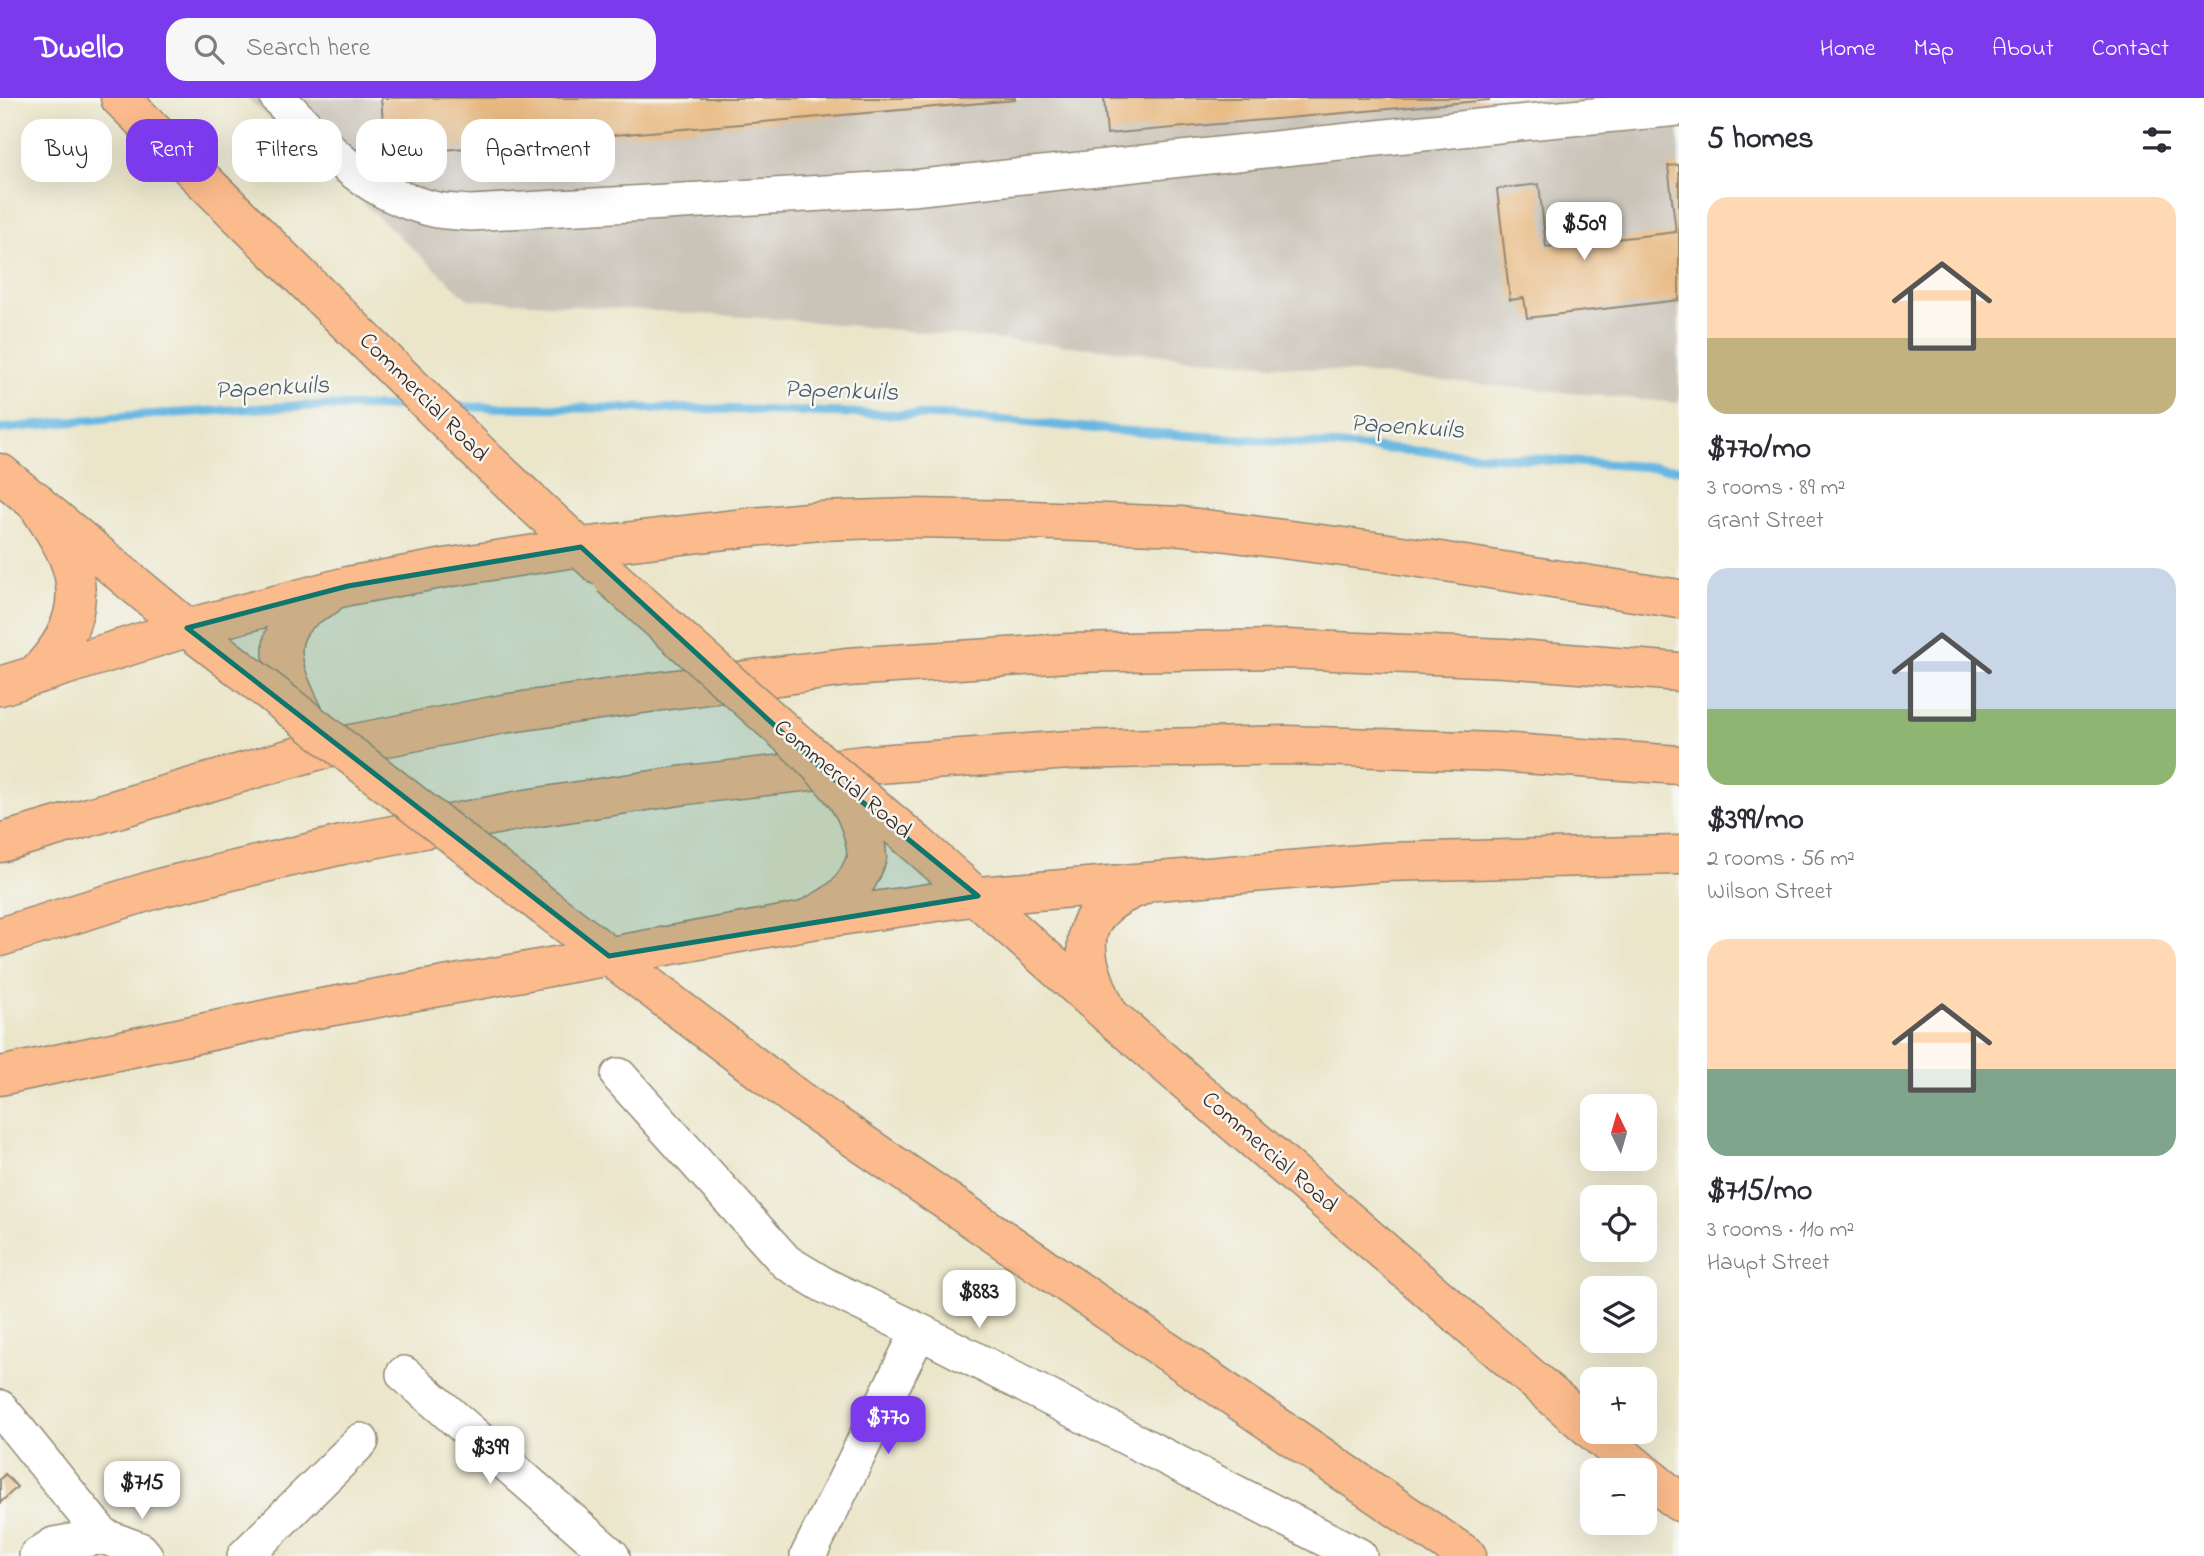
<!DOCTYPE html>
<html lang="en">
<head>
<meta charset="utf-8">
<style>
  body { margin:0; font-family:"Indie Flower",sans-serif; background:#f7f7f7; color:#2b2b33; height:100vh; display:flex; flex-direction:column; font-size:26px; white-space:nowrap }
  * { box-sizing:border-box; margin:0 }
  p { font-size:23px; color:#7c7c81 }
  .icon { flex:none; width:38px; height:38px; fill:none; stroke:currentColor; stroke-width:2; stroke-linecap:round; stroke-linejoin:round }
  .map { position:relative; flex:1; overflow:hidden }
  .panel { display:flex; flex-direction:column; background:#fff; width:525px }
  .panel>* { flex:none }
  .banner { position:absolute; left:21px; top:21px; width:665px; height:63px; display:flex; gap:14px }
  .needle { width:46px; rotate:355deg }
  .tools { position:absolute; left:1580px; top:996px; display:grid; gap:14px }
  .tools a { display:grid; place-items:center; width:77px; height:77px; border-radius:14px; background:#fff; box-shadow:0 7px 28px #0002; font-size:35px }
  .price { position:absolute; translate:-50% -60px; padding:0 16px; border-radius:14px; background:#fff; color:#222; font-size:23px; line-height:46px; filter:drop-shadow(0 2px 4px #0008) }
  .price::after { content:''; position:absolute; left:50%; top:42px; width:21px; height:16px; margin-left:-10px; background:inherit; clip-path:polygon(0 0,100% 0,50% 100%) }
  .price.current { background:#7c3aed; color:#fff }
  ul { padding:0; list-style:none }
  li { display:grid; align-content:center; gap:14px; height:371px; padding:0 28px }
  li span { display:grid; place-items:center; height:217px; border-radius:21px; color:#555 }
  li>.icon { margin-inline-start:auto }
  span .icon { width:126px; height:126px; fill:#fffc; stroke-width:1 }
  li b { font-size:30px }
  h2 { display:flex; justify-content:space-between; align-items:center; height:84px; padding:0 28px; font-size:30px }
  .pill { padding:0 24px; border-radius:21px; background:#fff; box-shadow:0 7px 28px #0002; font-size:24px; line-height:63px }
  .pill.current { background:#7c3aed; color:#fff }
  header { display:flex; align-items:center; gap:42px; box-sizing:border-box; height:98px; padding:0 35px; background:#7c3aed; color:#fff }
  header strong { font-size:33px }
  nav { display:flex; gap:38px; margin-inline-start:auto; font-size:24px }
  .search { width:490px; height:63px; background:#f7f7f7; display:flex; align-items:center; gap:18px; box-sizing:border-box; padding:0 24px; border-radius:21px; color:#7c7c81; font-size:26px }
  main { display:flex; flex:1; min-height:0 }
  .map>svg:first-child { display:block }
  .industrial { fill:#c9c3b8 }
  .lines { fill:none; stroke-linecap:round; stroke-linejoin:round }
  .stream { stroke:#68b7e2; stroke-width:9 }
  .building { fill:#e8ba83 }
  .minor-casing { stroke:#938874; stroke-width:38 }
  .major-casing { stroke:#938874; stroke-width:41 }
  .highway-casing { stroke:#938874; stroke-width:41 }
  .minor { stroke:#fff; stroke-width:35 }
  .major { stroke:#fbbb8c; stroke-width:38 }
  .highway { stroke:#fbbb8c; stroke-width:38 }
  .major-bridge-casing { stroke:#938874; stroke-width:41; stroke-linecap:butt }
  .highway-bridge-casing { stroke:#938874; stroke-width:41; stroke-linecap:butt }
  .major-bridge { stroke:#fbbb8c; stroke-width:38 }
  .highway-bridge { stroke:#fbbb8c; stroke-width:38 }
  .marked { fill:#0f766e; fill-opacity:0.2; stroke:#0f766e; stroke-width:5; stroke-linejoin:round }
  .labels { text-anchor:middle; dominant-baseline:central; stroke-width:5; stroke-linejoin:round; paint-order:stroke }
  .street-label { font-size:24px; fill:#3b2a1e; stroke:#f6f6f2 }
  .water-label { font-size:26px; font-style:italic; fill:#4b5b63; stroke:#f6f6f2 }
</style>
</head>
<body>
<header>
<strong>Dwello</strong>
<div class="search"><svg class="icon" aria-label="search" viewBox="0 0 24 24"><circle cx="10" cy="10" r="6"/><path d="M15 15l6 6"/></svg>Search here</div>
<nav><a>Home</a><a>Map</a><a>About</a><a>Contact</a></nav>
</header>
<main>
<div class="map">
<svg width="1679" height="1458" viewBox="0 0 1679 1458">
  <rect width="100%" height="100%" fill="#f6f6f2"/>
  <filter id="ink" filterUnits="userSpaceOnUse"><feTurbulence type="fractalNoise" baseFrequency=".0143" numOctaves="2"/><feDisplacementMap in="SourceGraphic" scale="14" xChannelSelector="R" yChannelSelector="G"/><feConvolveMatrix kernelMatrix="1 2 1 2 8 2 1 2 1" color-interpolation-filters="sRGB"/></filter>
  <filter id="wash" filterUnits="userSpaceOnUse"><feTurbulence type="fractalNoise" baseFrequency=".00686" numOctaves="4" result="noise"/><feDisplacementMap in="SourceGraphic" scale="28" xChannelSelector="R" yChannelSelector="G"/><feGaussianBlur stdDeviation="1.57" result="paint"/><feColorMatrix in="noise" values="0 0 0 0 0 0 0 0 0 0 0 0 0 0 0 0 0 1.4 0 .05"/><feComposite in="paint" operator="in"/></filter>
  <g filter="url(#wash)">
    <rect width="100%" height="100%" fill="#ebe6ca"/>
    <!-- industrial -->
    <path class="industrial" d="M247 0H1679V305L792 222 468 201Z"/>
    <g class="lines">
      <!-- stream -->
      <path class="stream" d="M449 309 712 311 950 318 1122 333 1679 371
        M0 331 128 318 297 308 414 309"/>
    </g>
    <g id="blocks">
      <!-- building -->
      <path class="building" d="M381 0H1015V2L386 57Z
        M1104 0H1489V2L1107 36Z
        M1679 67V202L1527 220 1524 200 1510 202 1497 91 1539 86 1546 149 1676 134 1668 68Z
        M5 1376 17 1389 0 1405V1381Z"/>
    </g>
  </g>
  <g filter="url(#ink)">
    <use href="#blocks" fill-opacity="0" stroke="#938874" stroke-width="2"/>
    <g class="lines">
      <defs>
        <path id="minor" d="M278 0C326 49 363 95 433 111 445 114 459 114 471 115L912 90 1507 26 1679 10
          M619 978 786 1164 824 1187 919 1233 1359 1458
          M404 1276 612 1458
          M0 1310 103 1438
          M103 1438 140 1452 145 1458
          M37 1458 54 1447 103 1438
          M245 1458 361 1343
          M808 1458 919 1233"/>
        <path id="major" d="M120 0 487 363 600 468
          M0 375 187 530 247 576
          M917 746 1109 917 1592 1332
          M546 810 800 1003 1467 1458
          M1594 1334 1640 1372
          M1645 1376 1679 1404"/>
        <path id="highway" d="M35 402C45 420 60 439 68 459 87 504 69 544 36 576
          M0 588 187 530 348 488 451 469 581 449 752 429 820 423 910 420 1030 422 1182 428 1382 454 1679 501
          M305 619C280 570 263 528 325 499
          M0 745 316 653 503 616 669 592 847 569 1069 555 1286 551 1505 560 1679 574
          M811 819C843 803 855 793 867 759
          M0 839 163 789 342 747 526 711 686 687 864 667 1070 652 1287 647 1497 654 1679 667
          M1109 917C1080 859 1069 815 1141 788
          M0 978 300 914 805 823 978 798 1384 764 1679 757"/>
      </defs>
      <!-- minor casing -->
      <use href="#minor" class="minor-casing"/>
      <!-- major casing -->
      <use href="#major" class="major-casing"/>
      <!-- highway casing -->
      <use href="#highway" class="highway-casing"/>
      <!-- minor -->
      <use href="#minor" class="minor"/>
      <!-- major -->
      <use href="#major" class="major"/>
      <!-- highway -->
      <use href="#highway" class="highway"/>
      <defs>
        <path id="major-bridge" d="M611 479 796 644 917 746
          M247 576 546 810"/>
        <path id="highway-bridge" d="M796 644C831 679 864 706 867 759"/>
      </defs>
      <!-- major-bridge casing -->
      <use href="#major-bridge" class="major-bridge-casing"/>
      <!-- highway-bridge casing -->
      <use href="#highway-bridge" class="highway-bridge-casing"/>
      <!-- major-bridge -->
      <use href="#major-bridge" class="major-bridge"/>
      <!-- highway-bridge -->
      <use href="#highway-bridge" class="highway-bridge"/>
    </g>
  </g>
  <!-- marked area -->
  <path class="marked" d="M581 449 823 672 978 798 609 858 187 530 348 488Z"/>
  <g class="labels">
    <!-- street labels -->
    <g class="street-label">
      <text transform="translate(423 300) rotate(45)">Commercial Road</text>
      <text transform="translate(842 682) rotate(40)">Commercial Road</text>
      <text transform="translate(1269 1055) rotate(41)">Commercial Road</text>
    </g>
    <!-- water labels -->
    <g class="water-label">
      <text transform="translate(272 291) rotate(-3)">Papenkuils</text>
      <text transform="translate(841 294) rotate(2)">Papenkuils</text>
      <text transform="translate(1407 330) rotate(4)">Papenkuils</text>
    </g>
  </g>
</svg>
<div class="tools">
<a><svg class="needle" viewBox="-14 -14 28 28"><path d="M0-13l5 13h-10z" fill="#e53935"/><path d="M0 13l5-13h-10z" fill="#7c7c81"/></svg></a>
<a><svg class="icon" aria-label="locate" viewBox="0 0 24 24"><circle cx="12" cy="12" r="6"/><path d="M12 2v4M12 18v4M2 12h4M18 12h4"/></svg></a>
<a><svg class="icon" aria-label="layers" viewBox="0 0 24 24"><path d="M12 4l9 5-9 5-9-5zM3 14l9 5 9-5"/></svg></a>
<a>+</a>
<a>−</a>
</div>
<b class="price" style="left:1584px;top:164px">$509</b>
<b class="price" style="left:979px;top:1232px">$883</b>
<b class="price current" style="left:888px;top:1358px">$770</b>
<b class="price" style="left:490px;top:1388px">$399</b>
<b class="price" style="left:142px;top:1423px">$715</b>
<div class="banner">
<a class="pill">Buy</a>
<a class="pill current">Rent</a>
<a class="pill">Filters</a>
<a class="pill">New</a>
<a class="pill">Apartment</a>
</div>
</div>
<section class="panel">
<h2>5 homes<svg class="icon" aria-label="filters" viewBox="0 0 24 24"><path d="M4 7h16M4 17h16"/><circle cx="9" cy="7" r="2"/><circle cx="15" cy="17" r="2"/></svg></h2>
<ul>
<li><span style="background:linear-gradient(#ffd9b3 65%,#c2b280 0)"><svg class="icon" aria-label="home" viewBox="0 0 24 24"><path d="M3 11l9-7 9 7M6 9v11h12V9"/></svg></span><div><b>$770/mo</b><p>3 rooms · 89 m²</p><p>Grant Street</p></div></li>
<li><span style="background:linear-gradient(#c9d6e8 65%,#8fb573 0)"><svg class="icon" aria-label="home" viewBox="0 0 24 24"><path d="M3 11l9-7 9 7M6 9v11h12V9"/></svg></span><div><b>$399/mo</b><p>2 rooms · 56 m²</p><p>Wilson Street</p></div></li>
<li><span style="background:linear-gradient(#ffd9b3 60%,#7fa58c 0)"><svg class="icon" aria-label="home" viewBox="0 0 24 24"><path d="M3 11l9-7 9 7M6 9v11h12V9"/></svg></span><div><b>$715/mo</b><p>3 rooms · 110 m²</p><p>Haupt Street</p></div></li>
</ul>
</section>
</main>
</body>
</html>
